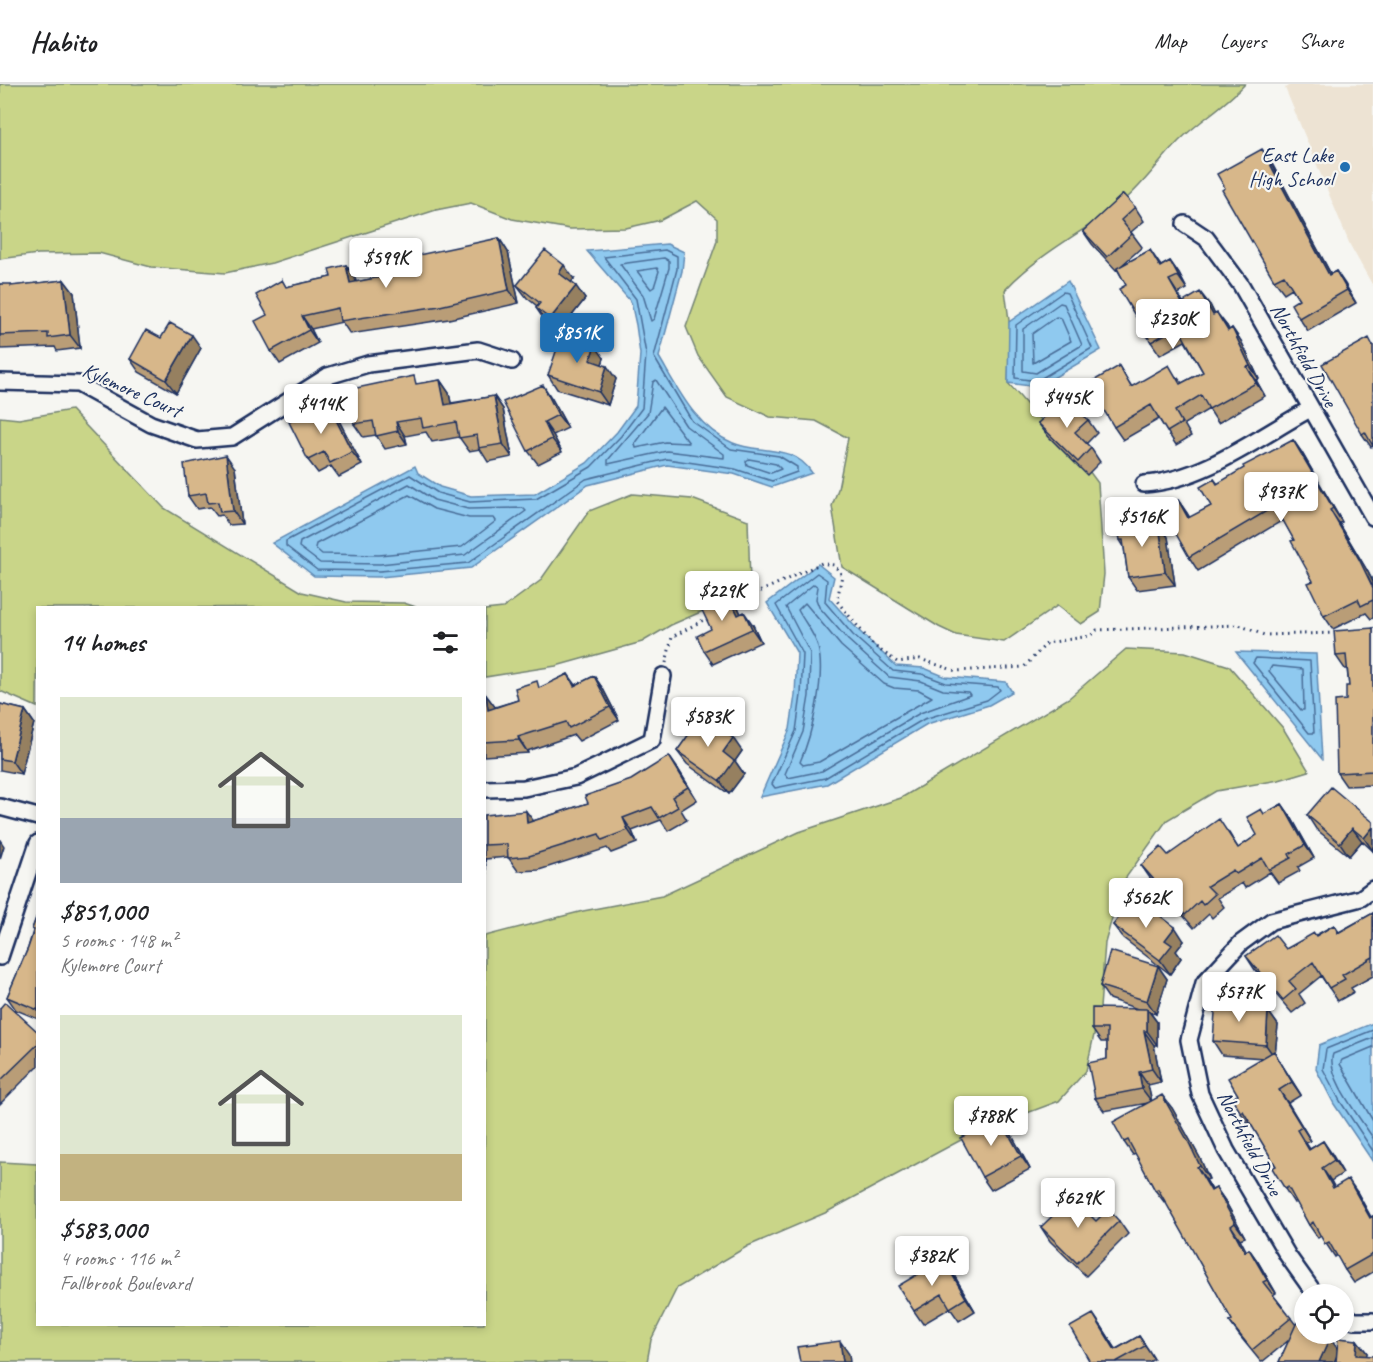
<!DOCTYPE html>
<html lang="en">
<head>
<meta charset="utf-8">
<style>
  body { margin:0; font-family:Caveat,sans-serif; background:#f2f2f2; color:#202124; height:100vh; display:flex; flex-direction:column; font-size:22px; white-space:nowrap }
  * { box-sizing:border-box; margin:0 }
  p { font-size:20px; color:#757577 }
  .icon { flex:none; width:33px; height:33px; fill:none; stroke:currentColor; stroke-width:2; stroke-linecap:round; stroke-linejoin:round }
  .map { position:relative; flex:1; overflow:hidden }
  .details { position:absolute; left:36px; top:522px; width:450px; height:720px; display:flex; flex-direction:column; background:#fff; border-radius:0px; box-shadow:0 3px 9px #0003 }
  .details>* { flex:none }
  .buttons { position:absolute; left:1294px; top:1200px; display:grid; gap:12px }
  .buttons a { display:grid; place-items:center; width:60px; height:60px; border-radius:50%; background:#fff; box-shadow:0 3px 9px #0003; font-size:30px }
  .price { position:absolute; translate:-50% -51px; padding:0 14px; border-radius:6px; background:#fff; color:#222; font-size:20px; line-height:39px; filter:drop-shadow(0 2px 3px #0008) }
  .price::after { content:''; position:absolute; left:50%; top:36px; width:18px; height:14px; margin-left:-9px; background:inherit; clip-path:polygon(0 0,100% 0,50% 100%) }
  .price.selected { background:#1f6fb2; color:#fff }
  ul { padding:0; list-style:none }
  li { display:grid; align-content:center; gap:12px; height:318px; padding:0 24px }
  li span { display:grid; place-items:center; height:186px; border-radius:0px; color:#555 }
  li>.icon { margin-inline-start:auto }
  span .icon { width:108px; height:108px; fill:#fffc; stroke-width:1 }
  li b { font-size:26px }
  h2 { display:flex; justify-content:space-between; align-items:center; height:72px; padding:0 24px; font-size:26px }
  header { display:flex; align-items:center; gap:36px; box-sizing:border-box; height:84px; padding:0 30px; background:#fff; border-bottom:2px solid #e0e0e0 }
  header strong { font-size:28px }
  nav { display:flex; gap:33px; margin-inline-start:auto; font-size:21px }
  .map>svg:first-child { display:block }
  .built { fill:#ede3d3 }
  .green { fill:#c9d588; stroke:#728273; stroke-width:1.5 }
  .water { fill:#8fc9ef; stroke:#618bb5; stroke-width:1.5 }
  .lines { fill:none; stroke-linecap:round; stroke-linejoin:round }
  .shore { stroke:#496d98; stroke-width:1.5 }
  .minor-casing { stroke:#1b2f5e; stroke-width:20 }
  .path { stroke:#1b2f5e; stroke-width:3; stroke-dasharray:1.5 4.5; stroke-linecap:butt }
  .minor { stroke:#f6f6f2; stroke-width:15 }
  .wall { fill:#b99d77; stroke:#1b2f5e; stroke-width:1.5 }
  .shaded-wall { fill:#968061; stroke:#1b2f5e; stroke-width:1.5 }
  .building { fill:#d7b78a; stroke:#1b2f5e; stroke-width:1.5 }
  .poi-dot { fill:#1f6fb2; stroke:#f6f6f2; stroke-width:2 }
  .labels { text-anchor:middle; dominant-baseline:central; stroke-width:4.5; stroke-linejoin:round; paint-order:stroke }
  .poi-label { font-size:21px; fill:#1b2f5e; stroke:#f6f6f2; text-anchor:end }
  .street-label { font-size:21px; fill:#1b2f5e; stroke:#f6f6f2 }
</style>
</head>
<body>
<header>
<strong>Habito</strong>
<nav><a>Map</a><a>Layers</a><a>Share</a></nav>
</header>
<div class="map">
<svg width="1373" height="1278" viewBox="0 0 1373 1278">
  <rect width="100%" height="100%" fill="#f6f6f2"/>
  <filter id="ink" filterUnits="userSpaceOnUse"><feTurbulence type="fractalNoise" baseFrequency=".0167" numOctaves="2"/><feDisplacementMap in="SourceGraphic" scale="12" xChannelSelector="R" yChannelSelector="G"/><feConvolveMatrix kernelMatrix="1 2 1 2 8 2 1 2 1" color-interpolation-filters="sRGB"/></filter>
  <g filter="url(#ink)">
    <!-- built -->
    <path class="built" d="M1291 0H1373V202L1350 161 1285 4Z"/>
    <!-- green -->
    <path class="green" d="M0 0H1245C1225 22 1200 36 1179 57 1158 78 1142 103 1119 121 1081 149 1037 171 1005 206L1010 244 1008 299 1034 329 1072 364 1098 399 1104 490 1100 528 1081 540 1057 522 1004 558 956 551 939 543 842 483 832 422 838 405 848 354 816 337 770 333 727 313 698 272 686 243 717 157V135L697 117 661 136 626 144 570 145 512 135 471 119 436 126 272 179 225 189 151 183 99 169 38 170 0 175Z
      M71 326 164 424 302 508 346 518 404 519 416 523 38 524 37 623 0 607V333L19 335Z
      M632 410 692 415 748 436 750 498 726 517 671 541 642 558 556 582 485 593V526L503 524 540 497 589 427Z
      M1126 565 1185 568 1229 582 1283 644 1309 687 1279 696 1216 707 1167 736 1122 799 1105 859 1100 924 1086 987 1059 1017 974 1049 825 1129 748 1162 677 1204 651 1256 647 1278H0V1078L37 1080 38 1240H484L485 852 583 827 662 812 799 748 901 714 1069 614Z"/>
    <!-- water -->
    <path class="water" d="M667 160 684 168 682 187 659 273C678 305 696 344 733 359 757 370 794 359 812 389L772 403 734 390 667 381 588 401 471 484 380 493 314 492 272 459 415 382 418 389 440 403 471 412 535 410 587 379 617 348 636 322 640 270 636 241 631 218 587 167Z
      M1068 197 1101 266 1038 303 1008 299 1009 238Z
      M818 480 834 493 829 514 858 546 896 582 924 584 946 593 1006 598 1012 608 989 621 927 640 827 700 760 713 790 645 795 611 797 569 767 519Z
      M1236 568 1316 570 1322 675Z
      M1373 939V1078L1334 1020 1316 985 1319 961Z"/>
    <g class="lines">
      <!-- shore -->
      <path class="shore" d="M665 166 677 172V185L654 273 692 337 731 365 779 372 797 383V388L772 397 735 385 667 375 586 395 468 479 380 487 317 486 286 462V457L410 391 438 409 470 418 536 415 591 383 621 352 642 324 646 270 636 215 604 173Z
        M664 174 669 177V184L654 235 651 237 643 211 620 180Z
        M657 184 659 187 654 203 651 205 637 187Z
        M1063 208 1067 209 1092 264 1037 297 1015 294 1016 241Z
        M1060 219 1064 220 1082 261 1036 289 1023 287V245Z
        M1056 233 1061 234 1071 257 1033 279 1032 250Z
        M656 296 686 342 724 370V374L667 367 608 380V376L648 329 653 298Z
        M662 323 689 359 665 358 636 364 635 360Z
        M749 375 776 380 781 385 771 389 747 381 746 377Z
        M409 400 434 416 468 425 523 424 526 427 465 471 380 480 320 479 299 463 300 458Z
        M409 411 434 425 469 434H494L496 437 462 463 379 471 322 470 315 464 316 460Z
        M817 489 827 496 825 518 853 551 893 587 922 590 946 599 998 603 1000 606 987 616 924 635 825 694 775 704 772 700 796 647 801 611 803 570 776 521Z
        M814 500 818 503 816 515 819 523 848 556 889 593 921 597 943 606 968 608 970 611 920 629 822 687 788 694 785 690 803 648 809 612 810 569 786 523Z
        M805 519 841 562 884 600 894 604 919 606 932 613 819 678 803 681 800 678C812 651 826 592 818 563 815 550 804 538 798 526Z
        M1256 574 1310 577 1314 649H1309L1253 579Z
        M1272 582 1303 585 1304 626H1301L1269 587Z
        M1373 946 1326 965 1323 985 1340 1017 1373 1067
        M1373 954 1333 970C1325 991 1361 1035 1373 1054
        M1373 963 1342 976 1340 980 1373 1037"/>
      <defs>
        <path id="minor" d="M1185 140 1206 154 1241 201 1373 433
          M0 298 78 300 151 340 197 356 232 353 328 292 368 280 478 266 512 277
          M1144 400C1202 397 1259 353 1310 325
          M484 705 524 704 576 693 652 656 663 592
          M0 723 38 733
          M0 873 38 759
          M1315 1210 1288 1172 1226 1066 1200 1010 1189 956 1204 899 1241 859 1271 837 1361 814 1373 805
          M1344 1230 1354 1237H1373"/>
      </defs>
      <!-- minor casing -->
      <use href="#minor" class="minor-casing"/>
      <!-- path -->
      <path class="path" d="M733 520 822 479 834 481 842 491 837 517 873 561 897 578 920 575 956 587 1024 583 1047 559 1090 552 1097 546 1239 541 1264 551 1337 549
        M666 579 672 553 709 533"/>
      <!-- minor -->
      <use href="#minor" class="minor"/>
    </g>
    <!-- wall -->
    <path class="wall" d="M1271 78 1331 190 1336 187 1356 219 1308 247 1299 234V215L1292 204 1284 209 1274 196Z
      M1135 123 1144 137 1131 148 1142 163 1121 182 1150 166 1161 182 1170 177 1179 190 1187 205 1178 210 1183 218 1210 221 1215 231 1227 242 1229 246 1232 244 1241 257 1259 295 1256 296 1265 312 1218 339 1209 325 1184 340 1191 352 1176 361 1159 335 1123 356 1114 343 1119 282 1132 303 1178 294 1182 299 1203 288 1185 257 1160 271 1151 258 1126 201 1117 185 1116 186 1092 160 1083 147Z
      M499 154 508 168 519 219 449 235 350 250 342 238 311 245 318 259 280 280 271 267 282 196 286 203 331 193 346 181 355 194 356 198 381 193 391 182Z
      M574 195 571 198 585 215 559 248 545 237 536 224 537 222 527 214 517 201Z
      M64 196 74 209 80 264 57 267 55 263 0 265V200L13 202Z
      M161 254 201 264 176 309 139 288 130 275Z
      M1373 260V362L1371 363 1362 350Z
      M604 274 602 280 616 295 608 321 557 305 548 291Z
      M440 296 449 309 451 319 494 312 503 325 512 373 488 378 480 365 469 367 459 353 432 358 426 348 405 352 407 360 385 365 376 351 363 353 354 340 419 300Z
      M552 315 568 344 553 351 562 368 538 380 528 367Z
      M328 320 337 333 362 381 339 393 331 382 318 389 308 376Z
      M1062 324 1088 336 1097 349 1086 360 1091 364 1100 378 1087 391 1048 352 1038 339Z
      M1293 356 1302 369 1342 438 1339 439 1368 488 1373 498V534L1371 535 1366 529 1333 545 1324 532 1313 497 1294 456 1283 436 1198 487 1189 473 1178 416 1190 434 1211 422 1214 395 1218 400Z
      M235 384 242 440 229 441 222 431 217 432 210 423 197 425 188 412Z
      M1143 442 1168 453 1175 501 1137 506 1128 493 1124 463 1120 456Z
      M737 521 741 530 753 541 761 558 713 580 704 567 711 545Z
      M1373 544V701L1346 702 1337 689 1349 602 1347 585H1345L1336 572Z
      M568 590 576 601 594 592 603 605 619 636 579 657 574 651 527 667 528 669 484 672V611H486L495 623 518 616Z
      M0 620 25 626 34 639 21 690 0 686Z
      M693 642 742 667 735 677 744 690 729 710 687 680 677 667 694 644Z
      M678 685 697 716 681 726 687 736 668 747 661 736 632 747 637 759 611 769 607 764 539 786 518 787 508 773 485 775 487 796H484V731L533 737 588 719Z
      M1282 720 1291 733 1314 774 1298 783 1300 787 1278 799 1270 788 1245 804 1242 799 1218 814 1224 823 1212 834 1209 830 1194 844 1150 794 1141 781 1229 749 1238 764 1257 751 1264 730Z
      M1307 731 1373 738V767L1362 757 1349 772 1316 745Z
      M38 829V935L16 926 7 913 28 864 33 847 32 845Z
      M1373 829V892L1351 904 1354 908 1338 917 1321 892 1299 910 1305 919 1292 929 1255 886 1246 872 1286 865 1316 851 1334 841 1339 848Z
      M1128 831 1184 857 1176 867 1181 874 1170 890 1123 854 1113 841Z
      M1158 882 1167 895 1156 930 1150 928 1157 938V961H1154L1161 998 1148 1001 1151 1017 1172 1024 1200 1074 1209 1095 1206 1096 1212 1106 1216 1104 1225 1117 1245 1153 1240 1155 1246 1167 1249 1165 1258 1178 1276 1209 1273 1211 1296 1241 1337 1264 1357 1256 1367 1269 1336 1273 1334 1278H1279L1289 1256 1262 1278H1261L1239 1251 1229 1237 1232 1236 1166 1118 1165 1119 1155 1106 1136 1070 1133 1071 1124 1058 1148 1019 1104 1027 1095 1014 1107 975V958H1101L1092 945 1138 925 1109 915 1100 902Z
      M1250 916 1257 927H1268L1278 941 1275 970 1301 1011 1288 1019 1311 1057 1306 1059 1310 1065 1323 1057 1343 1089 1331 1097 1334 1103 1357 1108 1371 1133 1373 1132V1188L1354 1199 1345 1186 1337 1171 1335 1173 1321 1152 1318 1154 1309 1141 1296 1117 1294 1119 1285 1105 1276 1082 1252 1041 1250 1042 1241 1029 1238 1011 1263 974 1222 971 1213 957Z
      M0 924 38 948V982L0 1020Z
      M999 1033 1009 1046 1030 1085 991 1106 982 1093Z
      M1096 1137H1119L1128 1150 1086 1192 1050 1157 1041 1143Z
      M943 1175 952 1188 975 1227 959 1237 950 1224 923 1240 914 1227Z
      M1102 1243 1116 1265 1139 1252 1154 1275 1149 1278H1090Z"/>
    <!-- shaded-wall -->
    <path class="shaded-wall" d="M1262 65 1271 78 1338 204 1329 191Z
      M499 154 508 168 519 219 509 206Z
      M1170 177 1179 190 1187 205 1178 192Z
      M346 181 355 194 360 212 350 199Z
      M564 181 574 195 568 202 559 189Z
      M1336 187 1345 200 1356 219 1347 206Z
      M64 196 74 209 80 264 70 251Z
      M1169 196 1178 210 1191 232 1182 219Z
      M576 202 585 215 559 248 550 235Z
      M1200 208 1210 221 1222 245 1213 231Z
      M1217 229 1227 242 1237 260 1228 247Z
      M302 232 311 245 318 259 309 246Z
      M1232 244 1241 257 1259 295 1250 282Z
      M192 251 201 264 176 309 166 296Z
      M595 261 604 274 599 289 590 276Z
      M607 282 616 295 608 321 599 308Z
      M1247 283 1256 296 1265 312 1256 299Z
      M440 296 449 309 454 334 445 321Z
      M543 301 552 315 568 344 558 331Z
      M494 312 503 325 512 373 503 360Z
      M328 320 337 333 362 381 352 368Z
      M396 338 405 352 407 360 398 347Z
      M544 338 553 351 562 368 552 355Z
      M1293 356 1302 369 1342 438 1333 424Z
      M226 371 235 384 242 440 233 427Z
      M1178 416 1187 429 1197 447 1188 434Z
      M1330 426 1339 439 1368 488 1373 498V504Z
      M1159 440 1168 453 1175 501 1165 488Z
      M727 508 737 521 747 544 738 531Z
      M744 528 753 541 761 558 752 545Z
      M594 592 603 605 619 636 610 623Z
      M486 611 496 624 488 626Z
      M25 626 34 639 21 690 12 677Z
      M518 653 527 667 528 669 519 656Z
      M733 654 742 667 735 677 744 690 729 710 720 697 723 668Z
      M669 672 678 685 697 716 688 703Z
      M1282 720 1291 733 1314 774 1305 761Z
      M526 727 536 740 527 739Z
      M623 734 632 747 637 759 628 746Z
      M1373 743V767L1364 754Z
      M1352 744 1362 757 1349 772 1340 759Z
      M0 756 4 762 0 775Z
      M484 775H485L487 796 484 793Z
      M1175 843 1184 857 1176 867 1181 874 1170 890 1160 876 1165 856Z
      M1158 882 1167 895 1156 930 1147 917Z
      M1250 916 1259 930 1250 926Z
      M1147 925 1157 938V961L1147 947Z
      M1268 927 1278 941 1275 970 1301 1011 1266 961Z
      M1144 947 1154 961 1161 998 1152 985Z
      M1139 988 1148 1001 1152 1018 1142 1005Z
      M1279 1006 1288 1019 1311 1057 1302 1043Z
      M1162 1011 1172 1024 1200 1074 1209 1095 1200 1082Z
      M999 1033 1009 1046 1030 1085 1021 1072Z
      M1323 1057 1332 1070 1343 1089 1334 1076Z
      M1197 1083 1206 1096 1220 1120 1211 1107Z
      M1322 1084 1331 1097 1342 1117 1333 1104Z
      M1348 1095 1357 1108 1373 1137 1370 1134Z
      M1216 1104 1225 1117 1245 1153 1235 1139Z
      M1231 1142 1240 1155 1254 1181 1245 1168Z
      M1249 1165 1258 1178 1276 1209 1267 1196Z
      M943 1175 952 1188 975 1227 966 1214Z
      M1093 1230 1102 1243 1122 1275 1115 1266Z
      M1139 1252 1148 1265 1154 1275 1145 1262Z
      M1330 1254 1339 1267 1334 1278H1319Z
      M1357 1256 1367 1269 1366 1278 1356 1271Z
      M840 1257 849 1270 850 1278H843Z"/>
    <!-- building -->
    <path class="building" d="M1262 65 1329 191 1336 187 1347 206 1299 234 1291 220 1299 215 1284 191 1274 196 1222 106 1225 104 1217 90Z
      M1123 110 1135 123 1121 136 1132 150 1107 173 1083 147Z
      M499 154 509 206 440 222 340 237 338 224 302 232 309 246 271 267 255 237 267 231 256 211 282 196 286 203 331 193 329 185 346 181 350 199 381 193 379 184 391 182 390 177Z
      M545 166 564 181 559 189 576 202 550 235 536 224 540 219 517 201Z
      M1150 166 1160 183 1170 177 1178 192 1169 196 1182 219 1200 208 1213 231 1217 229 1228 247 1232 244 1250 282 1247 283 1256 299 1209 325 1201 311 1175 327 1182 339 1167 348 1151 321 1114 343 1088 300 1119 282 1131 303 1169 281 1180 300 1203 288 1178 243 1151 258 1119 205 1126 201 1117 184Z
      M64 196 70 251 48 254V249L0 251V200H11V202Z
      M170 239 192 251 166 296 130 275 146 246 161 254Z
      M562 250 595 261 590 276 607 282 599 308 548 291Z
      M1369 254 1373 262V362L1365 348 1362 350 1322 280Z
      M414 292 416 300 440 296 445 321 494 312 503 360 479 364 477 351 459 354 456 338 423 344 421 334 396 338 398 347 376 352 373 337 354 340 347 306Z
      M543 301 558 331 544 338 552 355 528 367 503 318Z
      M1070 317 1088 336 1075 348 1091 364 1078 378 1038 339 1058 320 1062 324Z
      M328 320 352 368 330 379 324 368 308 376 289 338Z
      M1293 356 1333 424 1330 426 1359 475 1373 504V516L1361 522 1358 515 1324 532 1308 499 1313 497 1291 457 1294 456 1275 422 1189 473 1162 425 1178 416 1188 434 1211 422 1200 403 1214 395 1217 400 1244 384 1243 382Z
      M226 371 233 427 220 428 218 418 208 419 206 409 188 412 184 380Z
      M1138 436 1139 443 1159 440 1165 488 1128 493 1123 456H1120L1117 438Z
      M727 508 738 531 744 528 752 545 704 567 697 552 711 545 699 520Z
      M1373 544V687L1337 689 1335 617 1346 616V602H1349L1346 571 1336 572 1334 547Z
      M568 590 574 602 594 592 610 623 569 644 566 638 518 653 519 656 484 658V611H486L488 626 518 616 515 604 537 597 539 604Z
      M0 620 25 626 12 677 0 675Z
      M700 631 733 654 723 668 734 677 720 697 677 667 694 643 693 642Z
      M669 672 688 703 672 713 678 723 659 734 652 723 623 734 628 746 602 756 599 750 529 772 508 774 507 760 484 761V731L526 727 527 739 588 719 585 712 631 696Z
      M1331 703 1373 738V743L1364 754 1352 744 1340 759 1307 731Z
      M1282 720 1305 761 1289 770 1291 774 1269 786 1262 774 1236 790 1233 786 1207 802 1215 810 1203 821 1200 817 1185 831 1141 781 1161 763 1168 771 1219 735 1238 764 1257 751 1247 733 1261 725 1264 730Z
      M1139 816 1175 843 1165 856 1172 861 1160 876 1113 841 1123 828 1128 831Z
      M38 829V926L7 913 28 864 34 846 32 845Z
      M1373 829V873L1342 891 1345 895 1329 904 1313 878 1289 897 1296 905 1283 916 1246 872 1275 851 1286 865 1314 849 1316 852 1334 841 1338 849Z
      M1110 867 1158 882 1147 917 1100 902Z
      M1216 914 1250 916V926L1268 927 1266 961 1213 957Z
      M5 918 38 948V960L0 997V924Z
      M1092 924 1147 925V947H1144L1152 985 1139 988 1142 1005 1095 1014 1088 979 1107 975V945H1092Z
      M1274 967 1292 998 1279 1006 1302 1043 1297 1046 1309 1066 1323 1057 1334 1076 1322 1084 1333 1104 1348 1095 1370 1134 1373 1132V1170L1345 1186 1329 1158 1325 1160 1313 1138 1309 1141 1288 1103 1285 1105 1272 1084 1276 1082 1243 1027 1241 1029 1232 1014 1238 1011 1228 994Z
      M1162 1011 1190 1061 1200 1082 1197 1083 1211 1107 1216 1104 1235 1139 1231 1142 1245 1168 1249 1165 1267 1196 1263 1198 1291 1234 1252 1266 1229 1237 1232 1236 1158 1105 1155 1106 1128 1056 1124 1058 1113 1038Z
      M999 1033 1021 1072 982 1093 961 1054Z
      M1072 1113 1096 1137 1108 1125 1119 1137 1077 1179 1041 1143Z
      M943 1175 966 1214 950 1224 942 1210 914 1227 898 1202Z
      M1093 1230 1115 1266 1139 1252 1145 1262 1116 1278H1090L1070 1243Z
      M1297 1238 1305 1242V1250H1321L1330 1254 1319 1278H1279Z
      M1338 1254 1357 1256 1356 1271 1373 1272V1278H1336Z
      M840 1257 843 1278H800L797 1263Z"/>
  </g>
  <!-- markers -->
  <circle class="poi-dot" cx="1345" cy="83" r="6"/>
  <g class="labels">
    <!-- poi labels -->
    <g class="poi-label">
      <text x="1333" y="71">East Lake<tspan x="1333" dy="24">High School</tspan></text>
    </g>
    <!-- street labels -->
    <g class="street-label">
      <text transform="translate(1304 271) rotate(61)">Northfield Drive</text>
      <text transform="translate(132 306) rotate(24)">Kylemore Court</text>
      <text transform="translate(1250 1059) rotate(62)">Northfield Drive</text>
    </g>
  </g>
</svg>
<div class="buttons">
<a><svg class="icon" aria-label="locate" viewBox="0 0 24 24"><circle cx="12" cy="12" r="6"/><path d="M12 2v4M12 18v4M2 12h4M18 12h4"/></svg></a>
</div>
<b class="price" style="left:386px;top:205px">$599K</b>
<b class="price" style="left:1173px;top:266px">$230K</b>
<b class="price selected" style="left:577px;top:280px">$851K</b>
<b class="price" style="left:1067px;top:345px">$445K</b>
<b class="price" style="left:321px;top:351px">$414K</b>
<b class="price" style="left:1281px;top:439px">$937K</b>
<b class="price" style="left:1142px;top:464px">$516K</b>
<b class="price" style="left:722px;top:538px">$229K</b>
<b class="price" style="left:708px;top:664px">$583K</b>
<b class="price" style="left:1146px;top:845px">$562K</b>
<b class="price" style="left:1239px;top:939px">$577K</b>
<b class="price" style="left:991px;top:1063px">$788K</b>
<b class="price" style="left:1078px;top:1145px">$629K</b>
<b class="price" style="left:932px;top:1203px">$382K</b>
<section class="details">
<h2>14 homes<svg class="icon" aria-label="filters" viewBox="0 0 24 24"><path d="M4 7h16M4 17h16"/><circle cx="9" cy="7" r="2"/><circle cx="15" cy="17" r="2"/></svg></h2>
<ul>
<li><span style="background:linear-gradient(#dfe7d0 65%,#9aa5b1 0)"><svg class="icon" aria-label="home" viewBox="0 0 24 24"><path d="M3 11l9-7 9 7M6 9v11h12V9"/></svg></span><div><b>$851,000</b><p>5 rooms · 148 m²</p><p>Kylemore Court</p></div></li>
<li><span style="background:linear-gradient(#dfe7d0 75%,#c2b280 0)"><svg class="icon" aria-label="home" viewBox="0 0 24 24"><path d="M3 11l9-7 9 7M6 9v11h12V9"/></svg></span><div><b>$583,000</b><p>4 rooms · 116 m²</p><p>Fallbrook Boulevard</p></div></li>
</ul>
</section>
</div>
</body>
</html>
